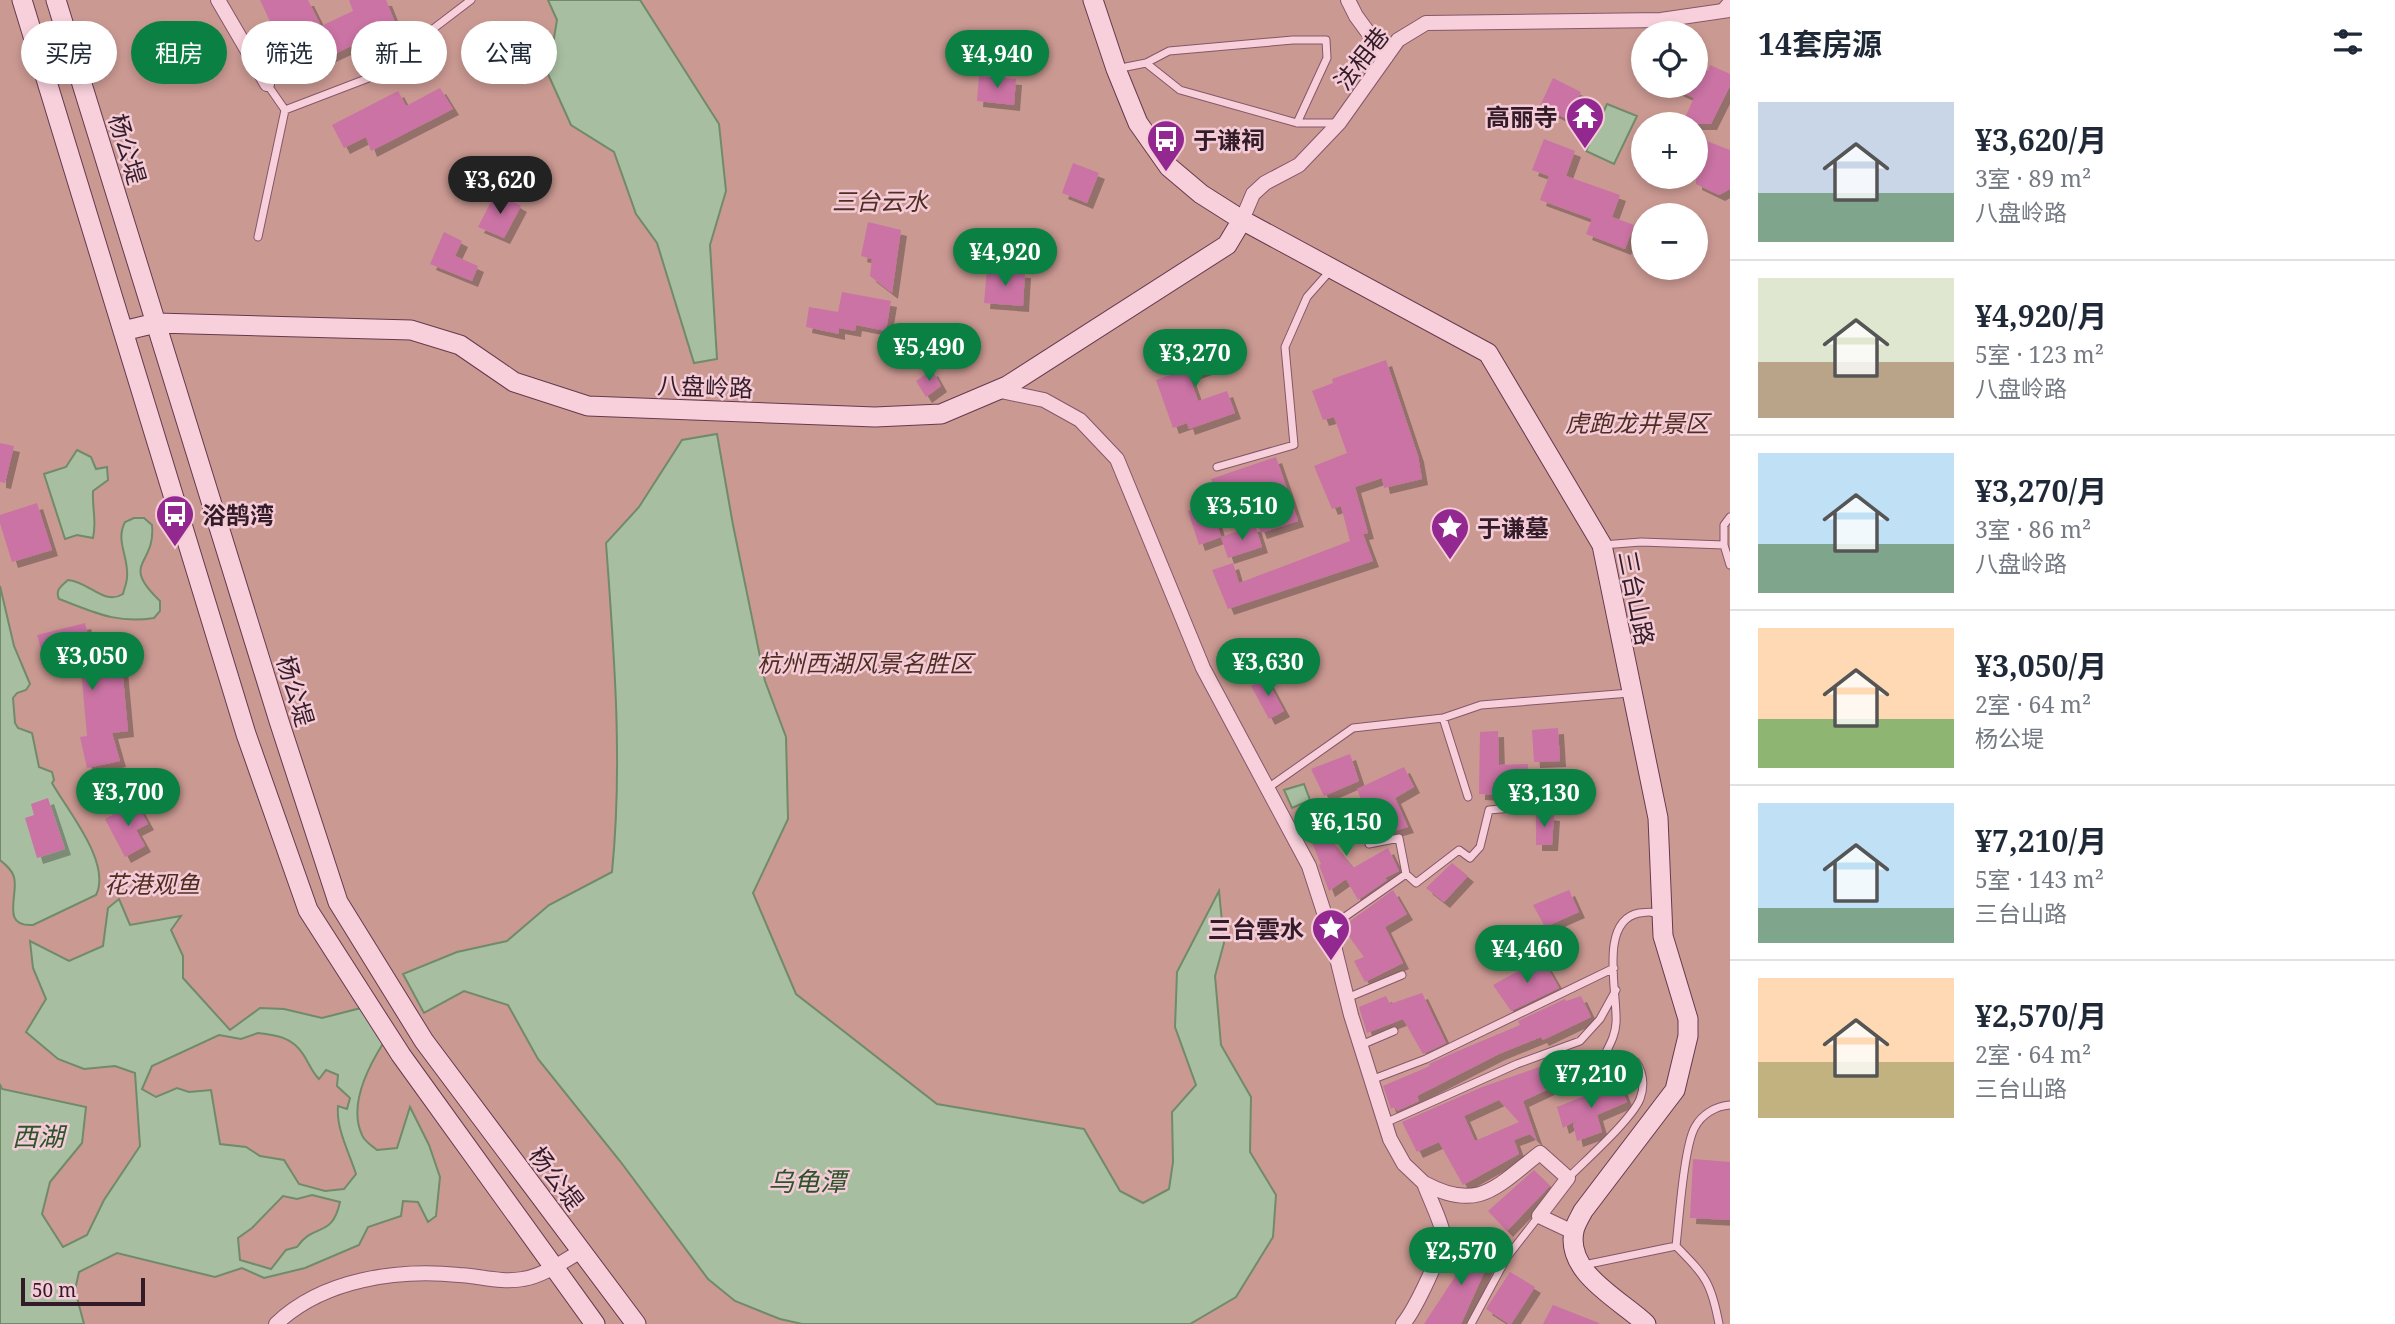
<!DOCTYPE html>
<html lang="zh">
<head>
<meta charset="utf-8">
<style>
  body { margin:0; font-family:"Noto Serif","Noto Sans SC",serif; background:#f6f6f7; color:#1f2937; height:100vh; display:flex; flex-direction:column; font-size:26px; white-space:nowrap }
  * { box-sizing:border-box; margin:0 }
  p { font-size:23px; color:#747a83 }
  .icon { flex:none; width:38px; height:38px; fill:none; stroke:currentColor; stroke-width:2; stroke-linecap:round; stroke-linejoin:round }
  .map { position:relative; flex:1; overflow:hidden }
  .panel { display:flex; flex-direction:column; background:#fff; width:665px }
  .panel>* { flex:none }
  .top-card { position:absolute; left:21px; top:21px; width:665px; height:63px; display:flex; gap:14px }
  .buttons { position:absolute; left:1631px; top:21px; display:grid; gap:14px }
  .buttons a { display:grid; place-items:center; width:77px; height:77px; border-radius:50%; background:#fff; box-shadow:0 4px 10px #0003; font-size:35px }
  .scale { position:absolute; left:21px; bottom:18px; width:124px; box-sizing:border-box; padding-left:7px; border:4px solid #331b27; border-top:0; font-size:19px; line-height:24px; white-space:nowrap; color:#331b27; -webkit-text-stroke:5px #f4ccd7; paint-order:stroke }
  .price { position:absolute; translate:-50% -60px; padding:0 16px; border-radius:24px; background:#0b8043; color:#fff; font-size:23px; line-height:46px; filter:drop-shadow(0 2px 4px #0008) }
  .price::after { content:''; position:absolute; left:50%; top:42px; width:21px; height:16px; margin-left:-10px; background:inherit; clip-path:polygon(0 0,100% 0,50% 100%) }
  .price.current { background:#222; color:#fff }
  ul { padding:0; list-style:none }
  li { display:flex; align-items:center; gap:21px; height:175px; padding:0 28px }
  li+li { border-top:2px solid #e0e1e3 }
  li span { display:grid; place-items:center; flex:none; width:196px; height:140px; border-radius:0px; color:#555 }
  li>.icon { margin-inline-start:auto }
  span .icon { width:84px; height:84px; fill:#fffc; stroke-width:1 }
  li b { font-size:30px }
  h2 { display:flex; justify-content:space-between; align-items:center; height:84px; padding:0 28px; font-size:30px }
  .tag { padding:0 24px; border-radius:32px; background:#fff; box-shadow:0 4px 10px #0003; font-size:24px; line-height:63px }
  .tag.current { background:#0b8043; color:#fff }
  main { display:flex; flex:1; min-height:0 }
  .map>svg:first-child { display:block }
  .green { fill:#ca9992; fill-rule:evenodd }
  .water { fill:#a8bea1; stroke:#708b69; stroke-width:2; fill-rule:evenodd }
  .building { fill:#ca73a4; fill-rule:evenodd; filter:url(#shadow) }
  .lines { fill:none; stroke-linecap:round; stroke-linejoin:round }
  .lane-casing { stroke:#84576b; stroke-width:9 }
  .street-casing { stroke:#84576b; stroke-width:16 }
  .secondary-casing { stroke:#653a4f; stroke-width:21 }
  .lane { stroke:#f8d0db; stroke-width:7 }
  .street { stroke:#f8d0db; stroke-width:14 }
  .secondary { stroke:#f8d0db; stroke-width:19 }
  .labels { text-anchor:middle; dominant-baseline:central; stroke-width:5; stroke-linejoin:round; paint-order:stroke }
  .street-label { font-size:24px; fill:#331b27; stroke:#f4ccd7 }
  .poi-label { font-size:24px; font-weight:bold; fill:#331b27; stroke:#f4ccd7; text-anchor:start }
  .park-label { font-size:24px; font-style:italic; fill:#4f2e22; stroke:#f4ccd7 }
  .water-label { font-size:26px; font-style:italic; fill:#2c532a; stroke:#f4ccd7 }
</style>
</head>
<body>
<main>
<div class="map">
<svg width="1730" height="1324" viewBox="0 0 1730 1324">
  <defs>
    <filter id="shadow"><feDropShadow dx="6" dy="6" stdDeviation="0" flood-color="#0004"/></filter>
  </defs>
  <rect width="100%" height="100%" fill="#edbdca"/>
  <!-- green -->
  <path class="green" d="M0 0H1730V1324H0ZM1643 33H1696V86H1643ZM1643 124H1696V177H1643ZM1643 215H1696V268H1643Z"/>
  <!-- water -->
  <path class="water" d="M548 0H640L719 124 726 191 710 245 717 359 694 363 657 243 636 214 614 152 571 125 548 74 557 20Z
    M1607 104 1637 116 1614 164 1586 151Z
    M717 434 733 525 765 681 786 737 788 819 753 893 796 994 937 1104 1084 1129 1120 1191 1143 1203 1169 1189 1173 1162 1172 1112 1196 1085 1175 1027 1177 972 1219 891 1224 943 1215 976 1221 1045 1251 1097 1250 1152 1276 1195 1273 1237 1236 1297 1190 1324H802L780 1319 735 1301 708 1279 620 1161 538 1059 508 1005 464 991 424 1013 403 974 457 952 507 941 549 905 612 872C623 762 614 652 606 543L639 507 682 440Z
    M77 450 91 457 96 469 107 467 108 480 93 491C92 509 97 521 93 538L77 535 65 539 44 474 66 467Z
    M134 518H144L152 525C156 566 119 562 160 601V611L154 618C116 624 94 612 59 599 55 590 61 586 68 580 88 581 104 606 123 594 124 589 127 583 127 577 129 557 115 541 125 522Z
    M0 586 14 646 30 684 26 690 17 693 13 698 15 723 18 728 32 733 39 767 52 772 54 780 52 783C67 810 112 863 96 895L33 925C0 927 19 895 14 877 12 870 6 865 0 860Z
    M1304 784 1310 800 1292 808 1284 790Z
    M119 899 130 925 181 916 171 930 183 956V978L230 1030 260 1008 284 1009 322 1018 365 1007 384 1042C368 1067 348 1105 362 1135 364 1141 372 1146 377 1150L397 1148 410 1107 429 1145 440 1177 436 1216 428 1222 418 1202 403 1201 401 1216 368 1227 359 1245 305 1268 264 1278 242 1268 215 1277 117 1253 79 1272 75 1290 84 1324H0V1084L2 1089 86 1107 82 1143 50 1182 42 1214 63 1247 87 1235 104 1200 140 1146 135 1073 115 1066 84 1069 58 1059 26 1032 46 999 33 968 30 941 69 961 103 946 108 908ZM258 1033C276 1035 292 1037 303 1054 309 1063 311 1071 319 1079L326 1070 338 1075 337 1086 350 1098 347 1109 338 1106C336 1129 349 1152 356 1174L344 1189 325 1191 299 1184 284 1160 260 1156 246 1147 220 1144 211 1090 189 1092 177 1088 156 1097 142 1089 152 1066 219 1035 241 1039ZM312 1195 340 1202C332 1239 314 1222 297 1247L286 1250 271 1269 240 1260 238 1238 252 1228 283 1196 297 1199Z"/>
  <!-- building -->
  <path class="building" d="M260 0H308L321 26 353 11 349 0H386L396 25 294 73Z
    M1710 65 1730 74V86L1711 124H1682L1694 98 1668 86H1696V66L1708 71Z
    M979 76 1016 79 1014 105 977 101Z
    M1553 78 1581 92 1567 119 1540 106Z
    M440 88 453 109 371 151 366 137 344 148 332 125 398 91 406 106Z
    M1696 137 1730 150V189L1719 195 1696 184Z
    M1544 139 1575 151 1566 176 1620 195 1612 217 1634 225 1625 249 1586 234 1592 219 1540 200 1549 176 1532 170Z
    M1073 163 1099 173 1087 203 1062 193Z
    M496 192 521 206 504 238 478 227Z
    M868 222 901 230 892 293 870 276 872 259 861 256Z
    M444 232 462 241 455 256 478 266 472 281 430 264Z
    M987 269 1025 272 1023 306 984 303Z
    M842 292 891 301 886 331 856 325 855 331 839 328V334L806 327 809 307 838 312Z
    M1221 340 1229 361 1189 375 1198 401 1227 391 1235 413 1189 429 1187 423 1173 428 1156 380 1185 370 1179 354Z
    M1386 360 1418 456 1422 479 1384 488 1382 478 1355 487 1368 533 1363 534 1373 561 1228 609 1212 570 1233 563 1239 583 1350 541 1341 506 1332 509 1314 466 1347 453 1334 417 1323 420 1312 391 1333 383 1332 379Z
    M932 370 941 386 926 397 916 381Z
    M0 443 14 446 5 483 0 482Z
    M1276 457 1298 521 1261 533 1245 491 1219 501 1211 479Z
    M37 503 52 550 12 562 0 523V515Z
    M1211 504 1221 537 1199 545 1188 511Z
    M1255 525 1262 547 1228 558 1221 537Z
    M85 623 96 668 122 666 128 731 112 733 120 761 87 768 80 737 87 736 80 657 46 666 37 635Z
    M1266 678 1284 711 1269 719 1251 686Z
    M1558 728 1560 761 1534 762 1532 730Z
    M1498 731 1499 765 1528 764 1527 804 1498 803V795L1479 794 1480 732Z
    M1350 754 1359 781 1324 796 1311 769Z
    M1404 767 1414 787 1395 798 1408 827 1377 836 1367 804 1363 805 1357 789Z
    M48 798 65 849 37 858 25 818 34 815 31 804Z
    M136 802 148 824 136 830 145 846 125 857 105 819Z
    M1331 808 1341 833 1328 838 1353 868 1388 848 1399 871 1385 878 1387 880 1358 900 1346 879 1329 891 1319 865 1321 864 1302 819Z
    M1536 813 1554 815 1552 845H1536Z
    M1452 863 1468 876 1444 902 1426 888Z
    M1393 890 1407 914 1385 927 1403 963 1365 982 1354 961 1364 957 1342 927Z
    M1569 890 1579 912 1545 927 1533 905Z
    M1542 958 1559 988 1511 1011 1493 985Z
    M1422 993 1446 1043 1423 1054 1403 1019 1367 1033 1359 1007 1386 996 1390 1004Z
    M1581 996 1591 1017 1543 1040 1541 1037 1499 1054 1417 1096 1419 1101 1397 1111 1395 1107 1391 1109 1383 1086 1430 1066 1429 1064 1451 1054 1520 1025 1518 1021 1565 999 1566 1001Z
    M1574 1055 1578 1068 1551 1076 1555 1086 1523 1101 1537 1141 1530 1134 1514 1140 1519 1154 1463 1185 1439 1142 1417 1152 1402 1122 1482 1087ZM1499 1100 1519 1122 1475 1141 1464 1116Z
    M1619 1082 1627 1102 1597 1115 1602 1132 1577 1141 1573 1124 1577 1120 1563 1128 1557 1107Z
    M1693 1159 1730 1162V1220L1690 1218Z
    M1534 1170 1550 1186 1507 1231 1488 1211Z
    M1464 1243 1492 1255 1461 1324H1424L1462 1266 1454 1262Z
    M1510 1272 1535 1287 1511 1324H1509L1486 1309Z
    M1553 1305 1599 1323V1324H1543Z"/>
  <g class="lines">
    <defs>
      <path id="lane" d="M1719 10 1728 0
        M1146 63 1169 51 1293 40H1326L1327 58 1297 123
        M1116 69 1146 63 1180 90 1297 123H1339
        M267 84 285 110 400 66 408 48 471 0
        M258 237 285 110
        M1217 467 1294 445 1285 347 1307 297 1330 271
        M1730 517 1724 525V545L1730 565
        M1602 545 1641 542 1724 545
        M1443 718 1481 705 1630 693
        M1268 788 1353 728 1443 718 1468 797
        M1362 811 1369 844 1399 838 1406 874 1416 883 1459 850 1470 858 1480 847 1489 810 1512 808
        M1329 928 1406 874
        M1347 998 1402 975
        M1361 1045 1394 1031
        M1371 1080 1426 1059 1614 968
        M1385 1123 1517 1064 1580 1041 1600 1019 1616 990
        M1568 1178C1586 1160 1632 1119 1640 1099 1645 1085 1644 1074 1636 1062 1625 1065 1620 1073 1608 1075L1599 1069C1604 1052 1615 1041 1616 1023 1618 994 1598 921 1639 913 1648 912 1652 911 1660 915
        M1676 1246C1705 1276 1711 1281 1719 1324
        M1584 1265 1676 1246C1679 1220 1684 1146 1695 1127 1702 1114 1716 1106 1730 1105
        M1471 1324 1507 1257 1539 1216"/>
      <path id="street" d="M218 0 267 84
        M1348 0 1356 16 1386 57
        M1242 220 1253 194 1265 183 1299 165 1339 123 1398 40 1426 23 1661 20 1730 10
        M996 390 1044 400 1080 420 1117 459 1203 668 1309 866 1331 934 1351 1015 1390 1139 1404 1164 1424 1183
        M276 1324C323 1279 397 1269 459 1275 480 1276 501 1283 523 1279 543 1276 564 1261 581 1251
        M1403 1324C1414 1311 1444 1251 1443 1234 1442 1223 1428 1195 1424 1183 1479 1213 1497 1186 1540 1153L1568 1178 1539 1216 1573 1232"/>
      <path id="secondary" d="M22 0 246 734 308 910 401 1055 595 1324
        M56 0 279 721 338 902 424 1041 636 1324
        M1093 0 1116 69 1138 123 1169 167 1201 194 1242 220 1488 353 1602 545 1658 818 1663 936 1688 1019V1036L1675 1090 1583 1211C1580 1217 1575 1225 1574 1231 1565 1273 1621 1300 1646 1324
        M123 331 156 323 411 330 460 345 514 382 588 406 875 417 941 414 1007 386 1227 245 1242 220"/>
    </defs>
    <!-- lane casing -->
    <use href="#lane" class="lane-casing"/>
    <!-- street casing -->
    <use href="#street" class="street-casing"/>
    <!-- secondary casing -->
    <use href="#secondary" class="secondary-casing"/>
    <!-- lane -->
    <use href="#lane" class="lane"/>
    <!-- street -->
    <use href="#street" class="street"/>
    <!-- secondary -->
    <use href="#secondary" class="secondary"/>
  </g>
  <!-- icons -->
  <defs>
    <symbol id="temple-pin" viewBox="-11 -11 22 30"><path d="M0 17L-7.5 6A9.5 9.5 0 1 1 7.5 6Z" fill="#922890" stroke="#f4ccd7"/><path d="M0-6L5-2H3V0L6.5 2.5H4V6H1.5V3h-3V6H-4V2.5H-6.5L-3 0V-2H-5Z" fill="#fff"/></symbol>
    <symbol id="bus-pin" viewBox="-11 -11 22 30"><path d="M0 17L-7.5 6A9.5 9.5 0 1 1 7.5 6Z" fill="#922890" stroke="#f4ccd7"/><path d="M-5-6H5V4H4V6H2V4H-2V6H-4V4H-5ZM-3.5-4V0h7V-4ZM-3.5 1.2v1.5H-2V1.2ZM2 1.2v1.5H3.5V1.2Z" fill="#fff"/></symbol>
    <symbol id="sight-pin" viewBox="-11 -11 22 30"><path d="M0 17L-7.5 6A9.5 9.5 0 1 1 7.5 6Z" fill="#922890" stroke="#f4ccd7"/><path d="M0-6L1.8-2.2L6-1.7L2.9 1.2L3.7 5.4L0 3.3L-3.7 5.4L-2.9 1.2L-6-1.7L-1.8-2.2Z" fill="#fff"/></symbol>
  </defs>
  <g fill-rule="evenodd">
    <use href="#temple-pin" x="1563" y="94" width="44" height="60"/>
    <use href="#bus-pin" x="1144" y="117" width="44" height="60"/>
    <use href="#bus-pin" x="153" y="492" width="44" height="60"/>
    <use href="#sight-pin" x="1428" y="505" width="44" height="60"/>
    <use href="#sight-pin" x="1309" y="906" width="44" height="60"/>
  </g>
  <g class="labels">
    <!-- street labels -->
    <g class="street-label">
      <text transform="translate(1361 58) rotate(-52)">法相巷</text>
      <text transform="translate(128 149) rotate(73)">杨公堤</text>
      <text transform="translate(705 386) rotate(2)">八盘岭路</text>
      <text transform="translate(1637 598) rotate(79)">三台山路</text>
      <text transform="translate(296 691) rotate(73)">杨公堤</text>
      <text transform="translate(557 1178) rotate(53)">杨公堤</text>
    </g>
    <!-- poi labels -->
    <g class="poi-label">
      <text x="1558" y="116" text-anchor="end">高丽寺</text>
      <text x="1193" y="139">于谦祠</text>
      <text x="202" y="514">浴鹄湾</text>
      <text x="1477" y="527">于谦墓</text>
      <text x="1304" y="928" text-anchor="end">三台雲水</text>
    </g>
    <!-- park labels -->
    <g class="park-label">
      <text x="880" y="200">三台云水</text>
      <text x="1637" y="422">虎跑龙井景区</text>
      <text x="865" y="662">杭州西湖风景名胜区</text>
      <text x="152" y="883">花港观鱼</text>
    </g>
    <!-- water labels -->
    <g class="water-label">
      <text x="38" y="1136">西湖</text>
      <text x="807" y="1181">乌龟潭</text>
    </g>
  </g>
</svg>
<div class="buttons">
<a><svg class="icon" aria-label="locate" viewBox="0 0 24 24"><circle cx="12" cy="12" r="6"/><path d="M12 2v4M12 18v4M2 12h4M18 12h4"/></svg></a>
<a>+</a>
<a>−</a>
</div>
<div class="scale">50 m</div>
<b class="price" style="left:997px;top:90px">¥4,940</b>
<b class="price current" style="left:500px;top:216px">¥3,620</b>
<b class="price" style="left:1005px;top:288px">¥4,920</b>
<b class="price" style="left:929px;top:383px">¥5,490</b>
<b class="price" style="left:1195px;top:389px">¥3,270</b>
<b class="price" style="left:1242px;top:542px">¥3,510</b>
<b class="price" style="left:92px;top:692px">¥3,050</b>
<b class="price" style="left:1268px;top:698px">¥3,630</b>
<b class="price" style="left:128px;top:828px">¥3,700</b>
<b class="price" style="left:1544px;top:829px">¥3,130</b>
<b class="price" style="left:1346px;top:858px">¥6,150</b>
<b class="price" style="left:1527px;top:985px">¥4,460</b>
<b class="price" style="left:1591px;top:1110px">¥7,210</b>
<b class="price" style="left:1461px;top:1287px">¥2,570</b>
<div class="top-card">
<a class="tag">买房</a>
<a class="tag current">租房</a>
<a class="tag">筛选</a>
<a class="tag">新上</a>
<a class="tag">公寓</a>
</div>
</div>
<section class="panel">
<h2>14套房源<svg class="icon" aria-label="filters" viewBox="0 0 24 24"><path d="M4 7h16M4 17h16"/><circle cx="9" cy="7" r="2"/><circle cx="15" cy="17" r="2"/></svg></h2>
<ul>
<li><span style="background:linear-gradient(#c9d6e8 65%,#7fa58c 0)"><svg class="icon" aria-label="home" viewBox="0 0 24 24"><path d="M3 11l9-7 9 7M6 9v11h12V9"/></svg></span><div><b>¥3,620/月</b><p>3室 · 89 m²</p><p>八盘岭路</p></div></li>
<li><span style="background:linear-gradient(#dfe7d0 60%,#b9a48a 0)"><svg class="icon" aria-label="home" viewBox="0 0 24 24"><path d="M3 11l9-7 9 7M6 9v11h12V9"/></svg></span><div><b>¥4,920/月</b><p>5室 · 123 m²</p><p>八盘岭路</p></div></li>
<li><span style="background:linear-gradient(#bfe0f5 65%,#7fa58c 0)"><svg class="icon" aria-label="home" viewBox="0 0 24 24"><path d="M3 11l9-7 9 7M6 9v11h12V9"/></svg></span><div><b>¥3,270/月</b><p>3室 · 86 m²</p><p>八盘岭路</p></div></li>
<li><span style="background:linear-gradient(#ffd9b3 65%,#8fb573 0)"><svg class="icon" aria-label="home" viewBox="0 0 24 24"><path d="M3 11l9-7 9 7M6 9v11h12V9"/></svg></span><div><b>¥3,050/月</b><p>2室 · 64 m²</p><p>杨公堤</p></div></li>
<li><span style="background:linear-gradient(#bfe0f5 75%,#7fa58c 0)"><svg class="icon" aria-label="home" viewBox="0 0 24 24"><path d="M3 11l9-7 9 7M6 9v11h12V9"/></svg></span><div><b>¥7,210/月</b><p>5室 · 143 m²</p><p>三台山路</p></div></li>
<li><span style="background:linear-gradient(#ffd9b3 60%,#c2b280 0)"><svg class="icon" aria-label="home" viewBox="0 0 24 24"><path d="M3 11l9-7 9 7M6 9v11h12V9"/></svg></span><div><b>¥2,570/月</b><p>2室 · 64 m²</p><p>三台山路</p></div></li>
</ul>
</section>
</main>
</body>
</html>
